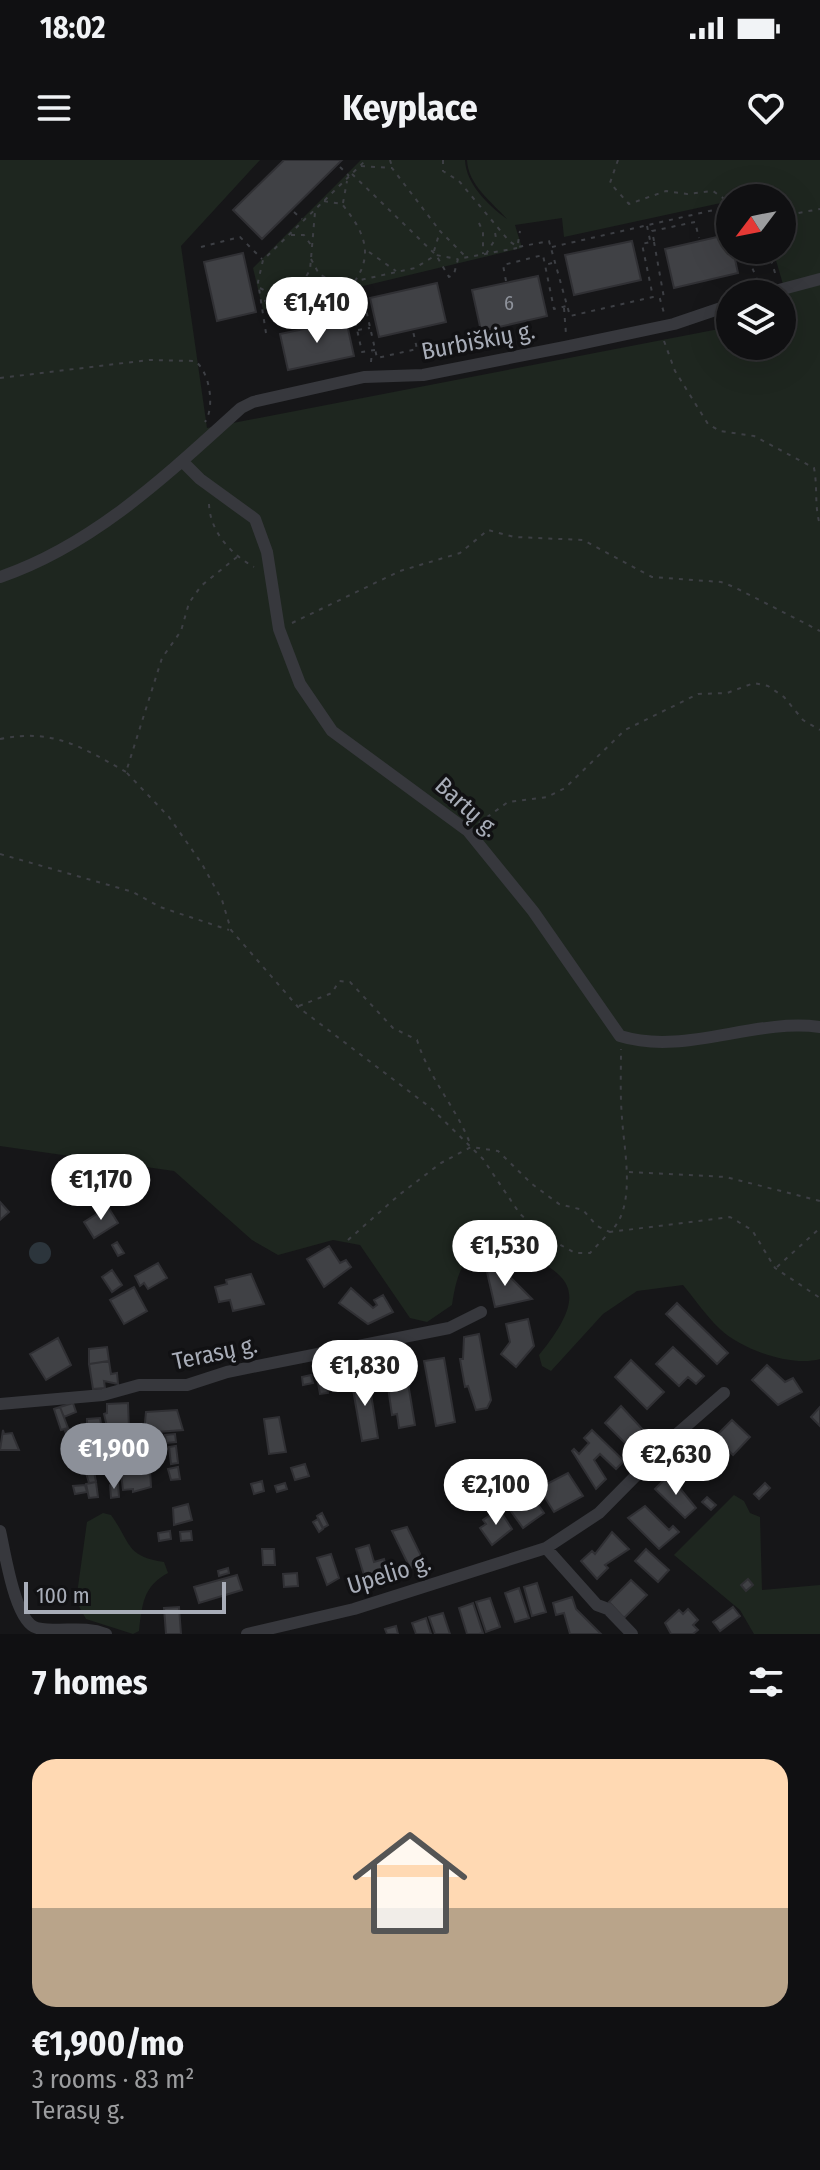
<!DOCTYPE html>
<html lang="en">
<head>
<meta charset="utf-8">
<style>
  body { margin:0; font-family:"Fira Sans Condensed",sans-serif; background:#19191b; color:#f1f3f6; height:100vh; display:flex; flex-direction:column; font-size:30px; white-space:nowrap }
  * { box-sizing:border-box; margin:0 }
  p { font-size:26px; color:#9c9d9f }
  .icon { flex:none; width:44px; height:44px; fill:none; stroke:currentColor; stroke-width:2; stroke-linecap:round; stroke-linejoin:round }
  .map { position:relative; height:1474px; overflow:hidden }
  .panel { display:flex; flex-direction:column; background:#101012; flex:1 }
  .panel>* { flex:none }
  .needle { width:52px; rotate:238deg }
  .tools { position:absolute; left:716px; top:24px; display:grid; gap:16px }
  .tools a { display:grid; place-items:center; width:80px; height:80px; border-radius:50%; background:#101012; box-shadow:0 8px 32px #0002,0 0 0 2px #303032; font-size:40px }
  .scale { position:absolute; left:24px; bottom:20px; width:202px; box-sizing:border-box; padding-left:8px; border:4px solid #a8adb8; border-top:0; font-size:22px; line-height:28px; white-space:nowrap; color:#a8adb8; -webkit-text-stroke:6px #111113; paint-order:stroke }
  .price { position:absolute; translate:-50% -68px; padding:0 18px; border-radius:28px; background:#fff; color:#222; font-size:26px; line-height:52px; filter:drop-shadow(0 2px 4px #0008) }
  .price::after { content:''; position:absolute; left:50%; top:48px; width:24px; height:18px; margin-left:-12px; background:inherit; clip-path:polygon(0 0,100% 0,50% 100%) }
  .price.active { background:#8c9099; color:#fff }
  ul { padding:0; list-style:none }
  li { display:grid; align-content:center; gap:16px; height:424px; padding:0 32px }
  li+li { border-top:2px solid #303032 }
  li span { display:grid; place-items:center; height:248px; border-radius:24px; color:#555 }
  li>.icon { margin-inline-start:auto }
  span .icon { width:144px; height:144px; fill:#fffc; stroke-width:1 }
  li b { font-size:34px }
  h2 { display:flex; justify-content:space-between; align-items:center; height:96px; padding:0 32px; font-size:34px }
  .status { display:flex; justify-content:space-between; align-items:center; height:56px; padding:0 40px; background:#101012; direction:ltr }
  .status svg { height:22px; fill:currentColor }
  header { display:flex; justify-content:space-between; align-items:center; height:104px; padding:0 32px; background:#101012; font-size:36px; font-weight:700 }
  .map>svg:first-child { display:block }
  .green { fill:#1e261f }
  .water { fill:#2c353c }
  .building { fill:#404145; stroke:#303034; stroke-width:2 }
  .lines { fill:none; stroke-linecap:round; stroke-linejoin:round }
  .path { stroke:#3d3f44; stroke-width:2; stroke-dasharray:4 6; stroke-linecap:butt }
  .minor { stroke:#37383d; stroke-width:12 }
  .labels { text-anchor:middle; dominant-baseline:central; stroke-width:7; stroke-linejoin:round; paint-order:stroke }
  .number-label { font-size:20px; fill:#8e929b }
  .street-label { font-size:24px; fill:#a8adb8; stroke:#111113 }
</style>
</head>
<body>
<div class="status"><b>18:02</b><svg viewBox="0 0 49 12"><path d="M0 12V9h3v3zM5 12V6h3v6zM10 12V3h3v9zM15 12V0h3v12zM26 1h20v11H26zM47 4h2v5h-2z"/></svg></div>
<header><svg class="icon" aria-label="menu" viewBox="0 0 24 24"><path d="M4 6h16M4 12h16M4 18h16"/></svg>Keyplace<svg class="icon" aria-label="heart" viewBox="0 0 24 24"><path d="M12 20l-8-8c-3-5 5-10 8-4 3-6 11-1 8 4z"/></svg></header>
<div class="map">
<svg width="820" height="1474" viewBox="0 0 820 1474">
  <rect width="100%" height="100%" fill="#161618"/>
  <!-- green -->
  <path class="green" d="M0 0H260L181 86 207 268 719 169 730 164V186H782V140L787 138 773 90H782V38H730V41L564 77 562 58 515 65 522 88 263 150 253 108 361 0H465C466 24 488 45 507 59 492 42 468 25 467 0H820V1199C792 1207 742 1190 720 1169 706 1156 695 1139 683 1125L637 1131 603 1154 551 1211 542 1206 539 1195C601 1119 559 1112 493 1077 463 1101 458 1106 452 1145L427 1162 410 1158 360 1085 333 1080 278 1095 252 1080 174 1011 0 986Z
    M734 1335 744 1341 750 1353 760 1357 762 1430 820 1425V1474H754L740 1450 674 1395Z
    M103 1353 111 1355C132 1384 125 1396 164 1402L168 1413C143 1426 142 1445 139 1471L133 1474 86 1459 76 1441 87 1362Z"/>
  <!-- water -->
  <path class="water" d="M29 1093a11 11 0 1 1 22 0a11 11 0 1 1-22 0Z"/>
  <!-- building -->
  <path class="building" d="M284 0H342L262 79 233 50Z
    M730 74V90H733L738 113 674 128 665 89Z
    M632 81 641 120 574 135 565 95Z
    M243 93 256 152 217 161 204 102Z
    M538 116 547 156 481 171 472 130Z
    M437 123 446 162 379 177 370 138Z
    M346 160 354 196 288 210 280 174Z
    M95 998 109 1020 75 1042 61 1020Z
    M0 1042 9 1052 0 1060Z
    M108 1047 118 1063 94 1078 84 1062Z
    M117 1082 124 1093 118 1096 112 1085Z
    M329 1086 340 1103 346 1100 351 1107 324 1127 307 1099Z
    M495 1102 532 1139 495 1147 487 1112Z
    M158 1103 167 1118 148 1129 144 1123 140 1126 135 1116Z
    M112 1110 122 1125 112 1132 102 1117Z
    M251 1114 264 1144 233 1151 230 1140 219 1142 215 1127 227 1124 226 1120Z
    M134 1127 147 1151 124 1164 110 1140Z
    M351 1128 373 1148 377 1145 374 1140 383 1135 393 1152 368 1164 339 1143Z
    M677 1143 728 1193 717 1204 666 1154Z
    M528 1159 534 1186 516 1207 501 1194 510 1182 506 1164Z
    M479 1174 491 1240 487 1248 476 1250 468 1226 465 1227 460 1199H463L464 1177Z
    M58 1178 71 1205 46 1220 30 1194Z
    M107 1187 109 1201 89 1204V1189Z
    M673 1187 704 1216 696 1224 688 1217 679 1226 656 1204Z
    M444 1198 455 1262 436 1266 424 1201Z
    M631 1200 664 1232 647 1249 615 1217Z
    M109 1201 111 1214 117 1213 118 1224 104 1221 105 1228 93 1229 89 1204Z
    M767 1205 785 1222 793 1218 802 1232 778 1245 752 1220Z
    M406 1211 415 1265 399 1268 397 1254 392 1255 388 1227H392L390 1214Z
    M311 1215 313 1223 303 1225 302 1217Z
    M368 1215 378 1278 362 1281 351 1218Z
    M326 1222 328 1233 320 1234 318 1223Z
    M73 1243 76 1252 64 1257 60 1247Z
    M128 1243 129 1270 108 1271 104 1254 107 1253V1244Z
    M621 1246 645 1272 626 1284 605 1263Z
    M60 1247 68 1268 61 1270 54 1249Z
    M820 1247V1266L811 1257Z
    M177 1250 183 1270 144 1273 146 1252Z
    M279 1257 286 1292 269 1294 264 1259Z
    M100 1258 101 1264H106L107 1275 81 1277 80 1265H87V1259Z
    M732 1260 750 1277 733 1295 715 1277Z
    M77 1267 81 1280 70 1284 65 1271Z
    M3 1270 4 1274 12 1273 19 1290H0Z
    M592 1270 624 1301 616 1309 600 1294 594 1300 606 1319 596 1329 572 1291 574 1289 579 1294 589 1283 584 1278Z
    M175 1274 176 1282 166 1283 165 1275Z
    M129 1282V1288L119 1289V1283Z
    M176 1286 178 1303 171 1304 169 1287Z
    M101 1288 103 1297 88 1302 85 1292Z
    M148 1291 150 1310 121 1313 119 1294Z
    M305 1304 309 1316 295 1320 291 1308Z
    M178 1307 180 1319 171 1320 168 1309Z
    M150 1310 151 1327 133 1332V1329L123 1330 121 1313Z
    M94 1311 96 1322 89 1323 86 1313Z
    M568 1313 583 1336 554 1352 539 1328Z
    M669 1315 696 1348 685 1358 655 1329Z
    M262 1321 264 1331 254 1334 251 1324Z
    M96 1322 98 1337 89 1338 86 1324Z
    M285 1323 287 1329 277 1332 275 1326Z
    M765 1323 770 1328 759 1339 754 1334Z
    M118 1324 119 1337 111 1338 110 1325Z
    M85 1325 87 1332 75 1334 73 1326Z
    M530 1333 544 1353 523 1368 510 1350Z
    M707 1337 716 1345 711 1350 702 1342Z
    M188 1344 192 1360 174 1365 173 1348Z
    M645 1346 669 1370 673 1366 679 1372 659 1389 628 1358Z
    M499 1349 512 1369 492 1385 480 1368 486 1364 483 1360Z
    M322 1353 328 1365 323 1368 317 1356Z
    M318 1359 323 1369 319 1372 313 1362Z
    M407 1367 425 1404 410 1408 392 1371Z
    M170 1371 171 1379 159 1381 158 1373Z
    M191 1371 192 1380 181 1381 180 1372Z
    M612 1372 629 1389 605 1405 608 1408 597 1419 581 1401 592 1391 595 1394Z
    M369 1385 374 1402 384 1399 388 1415 366 1422 356 1389Z
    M262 1389H274L275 1405H263Z
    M646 1389 669 1410 658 1422 635 1401Z
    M331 1394 339 1418 327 1425 317 1398Z
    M228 1408 229 1413 219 1416 218 1411Z
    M297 1413 298 1426 284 1427 283 1414Z
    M237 1415 242 1430 199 1443 194 1427Z
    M748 1419 753 1425 746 1431 741 1425Z
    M631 1420 647 1435 624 1458 609 1442Z
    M537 1423 546 1452 532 1456 524 1427Z
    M519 1428 529 1458 515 1462 505 1433Z
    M572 1437 576 1449 601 1474H570L564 1453 556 1455 553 1443Z
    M490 1438 500 1467 486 1472 476 1442Z
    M473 1443 483 1473 479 1474H467L459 1448Z
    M179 1447 181 1474H166L164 1448Z
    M733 1447 740 1456 720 1471 713 1462Z
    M688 1449 698 1460 693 1465 698 1470 693 1474H671L665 1463 679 1450 683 1454Z
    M443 1453 450 1474H435L429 1457Z
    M426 1458 431 1474H416L412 1463Z
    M396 1466 398 1474H387L385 1469Z"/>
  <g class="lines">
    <!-- path -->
    <path class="path" d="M390 0 392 7
      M443 0V11L459 21 509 81 518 87 549 81 570 156 653 137 642 84 654 81 652 71 695 62 699 78
      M618 0 610 23 629 44 666 31 687 34 713 31 730 43
      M361 6 392 8 440 71
      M340 7 349 16
      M352 14 436 95 449 117 454 114 458 99 517 88
      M324 41 342 44C362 69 375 92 355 121
      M343 43 347 21
      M294 52 302 59
      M479 63 483 72V94
      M782 64 798 53 820 49
      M647 66 650 80
      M291 75H304L311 85
      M654 82 664 138 660 139 664 153
      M518 83 520 71
      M201 87 240 77 262 99
      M552 87 727 47 730 54
      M745 90 758 122
      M768 90 776 116
      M434 91 440 71 466 97
      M369 92 396 111
      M486 94 496 78 494 67
      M311 99 319 114 337 124
      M552 103 545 105 554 149 567 146
      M506 121 503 105 543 95 545 105
      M260 128 279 138
      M296 133 310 110 315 52
      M264 141 415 108 436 95 457 99
      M564 148 566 174
      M314 165 312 157 351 148
      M358 170 370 168
      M266 173 258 122 263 100 366 0
      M664 181 675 211 708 264 720 271 754 276 814 308C818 329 814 345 820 365
      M375 190 362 192 352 147 365 145 377 198 417 189 413 171
      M371 202 372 192
      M0 218 149 200 195 201C210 212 215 247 205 262
      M209 344C210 372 231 394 254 407
      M237 397 201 426 189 443 181 471 162 498 126 612 169 657 202 704 222 740 231 770 298 847 431 948 483 999 520 1054 550 1079 575 1093H590L610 1072 730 1057 752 1070 775 1108 820 1138
      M292 463 400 411 460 393 488 370 514 377 583 380 652 417 721 422 734 427 820 471
      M0 579C52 568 82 587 126 612
      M479 663 508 642 547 637 565 628 625 570 698 534 727 533 754 523 768 526 784 537 803 560 820 570
      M0 694 133 732 160 747 229 770
      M299 846 332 833 339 821 350 822 393 868 417 880C429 919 457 948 471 986
      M629 1012 726 1017 820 1041
      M348 1080 399 1035 441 1003 471 987 498 991 532 1024 559 1044 583 1050 597 1066 610 1072C637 1047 624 991 622 958 620 935 621 912 621 889
      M777 1107 820 1068"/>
    <!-- minor -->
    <path class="minor" d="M764 134 820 119
      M182 301 200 319 255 359 267 392 279 469 300 524 332 571 468 671 533 751 620 876C685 896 753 858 820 867
      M0 417C94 385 168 314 241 248L253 242 364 217 423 215 565 187 674 164 730 145
      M0 1244 103 1235 139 1225H187L227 1212 449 1168 481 1152
      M0 1371C5 1392 15 1463 37 1468 61 1473 82 1465 106 1474
      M546 1388 597 1445 608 1449 632 1474
      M247 1474 354 1449 546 1388 599 1353 677 1274 724 1233"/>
  </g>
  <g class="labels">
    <!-- number labels -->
    <g class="number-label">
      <text x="509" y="143">6</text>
    </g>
    <!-- street labels -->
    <g class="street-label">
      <text transform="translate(478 181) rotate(-11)">Burbiškių g.</text>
      <text transform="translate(467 647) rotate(42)">Bartų g.</text>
      <text transform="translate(215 1193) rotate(-12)">Terasų g.</text>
      <text transform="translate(389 1414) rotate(-17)">Upelio g.</text>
    </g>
  </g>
</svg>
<div class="tools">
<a><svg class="needle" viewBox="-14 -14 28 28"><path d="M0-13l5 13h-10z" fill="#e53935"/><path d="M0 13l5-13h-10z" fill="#9c9d9f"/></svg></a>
<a><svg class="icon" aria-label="layers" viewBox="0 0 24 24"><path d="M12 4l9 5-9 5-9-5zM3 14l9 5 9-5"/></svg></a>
</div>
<div class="scale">100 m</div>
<b class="price" style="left:317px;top:185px">€1,410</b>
<b class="price" style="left:101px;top:1062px">€1,170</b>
<b class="price" style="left:505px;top:1128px">€1,530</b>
<b class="price" style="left:365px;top:1248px">€1,830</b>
<b class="price active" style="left:114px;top:1331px">€1,900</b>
<b class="price" style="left:676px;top:1337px">€2,630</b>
<b class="price" style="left:496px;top:1367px">€2,100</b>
</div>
<section class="panel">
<h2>7 homes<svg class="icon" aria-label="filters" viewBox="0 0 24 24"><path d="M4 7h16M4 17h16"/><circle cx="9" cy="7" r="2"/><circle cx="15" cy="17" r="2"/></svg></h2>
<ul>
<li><span style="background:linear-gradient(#ffd9b3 60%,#b9a48a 0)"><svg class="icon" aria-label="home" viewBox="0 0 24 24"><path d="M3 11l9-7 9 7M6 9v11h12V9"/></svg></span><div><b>€1,900/mo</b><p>3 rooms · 83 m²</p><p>Terasų g.</p></div></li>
</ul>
</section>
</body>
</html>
